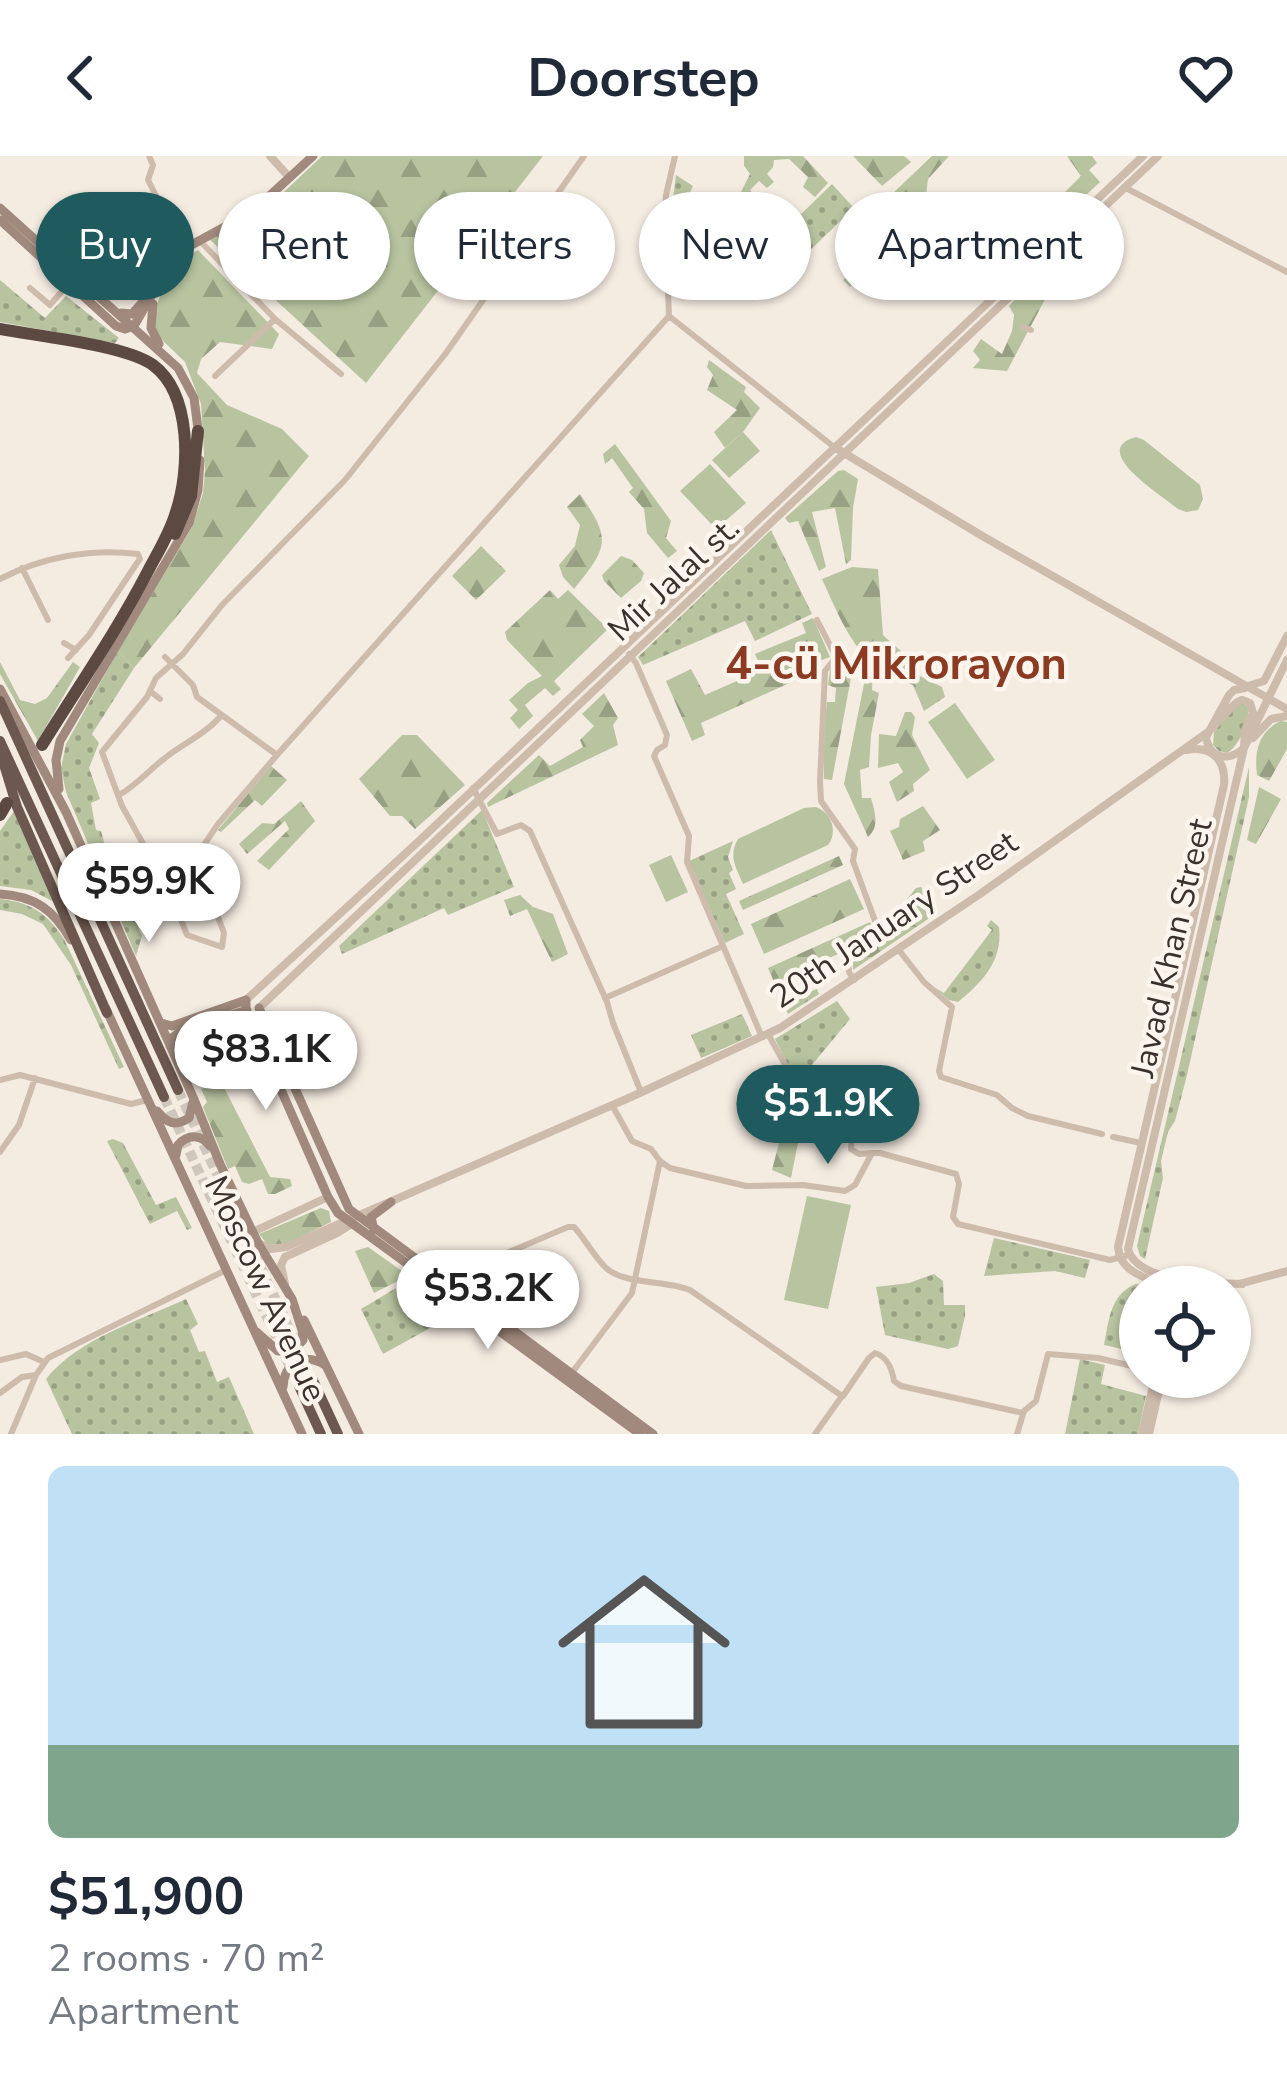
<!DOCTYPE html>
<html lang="en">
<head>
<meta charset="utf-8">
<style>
  body { margin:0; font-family:"Nunito Sans",sans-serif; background:#f6f6f7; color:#1f2937; height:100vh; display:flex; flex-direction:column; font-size:45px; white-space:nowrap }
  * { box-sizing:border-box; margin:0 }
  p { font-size:39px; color:#747a83 }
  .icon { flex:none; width:66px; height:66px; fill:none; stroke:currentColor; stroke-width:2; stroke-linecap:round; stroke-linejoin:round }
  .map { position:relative; height:1278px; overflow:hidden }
  .side { display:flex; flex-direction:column; background:#fff; flex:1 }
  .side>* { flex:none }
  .hud { position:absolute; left:36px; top:36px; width:1215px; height:108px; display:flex; gap:24px }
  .controls { position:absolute; left:1119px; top:1110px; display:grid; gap:24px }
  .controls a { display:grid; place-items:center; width:132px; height:132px; border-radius:50%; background:#fff; box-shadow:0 3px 9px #0004; font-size:60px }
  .price { position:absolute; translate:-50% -102px; padding:0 27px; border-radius:42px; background:#fff; color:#222; font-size:39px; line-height:78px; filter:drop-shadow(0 3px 6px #0008) }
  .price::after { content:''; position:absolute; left:50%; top:72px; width:36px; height:27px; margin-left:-18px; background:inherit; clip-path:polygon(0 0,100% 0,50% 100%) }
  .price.active { background:#1f5a5e; color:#fff }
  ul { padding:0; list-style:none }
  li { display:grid; align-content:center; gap:24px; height:636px; padding:0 48px }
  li+li { border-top:3px solid #e0e1e3 }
  li span { display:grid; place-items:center; height:372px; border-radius:18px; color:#555 }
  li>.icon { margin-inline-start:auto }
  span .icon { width:216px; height:216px; fill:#fffc; stroke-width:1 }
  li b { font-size:51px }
  .tag { padding:0 42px; border-radius:54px; background:#fff; box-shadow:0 3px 9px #0004; font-size:42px; line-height:108px }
  .tag.active { background:#1f5a5e; color:#fff }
  header { display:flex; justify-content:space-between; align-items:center; height:156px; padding:0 48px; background:#fff; font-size:54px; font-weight:700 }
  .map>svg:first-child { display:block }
  .grass { fill:url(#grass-dots) }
  .forest { fill:url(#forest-firs) }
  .pitch { fill:#b8c4a0 }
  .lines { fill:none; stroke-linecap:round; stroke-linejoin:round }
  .trunk-tunnel { stroke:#cfc6bd; stroke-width:10; stroke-dasharray:10 5; stroke-linecap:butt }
  .minor { stroke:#cdbbac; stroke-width:6 }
  .tertiary { stroke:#cdbbac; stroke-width:8 }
  .secondary { stroke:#a18a7d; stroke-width:9 }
  .trunk { stroke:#6c584f; stroke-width:10 }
  .motorway { stroke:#5c4a42; stroke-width:12 }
  .labels { text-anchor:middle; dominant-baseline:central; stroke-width:9; stroke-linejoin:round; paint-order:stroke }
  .street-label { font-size:33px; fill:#3b302b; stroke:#fbf5ee }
  .district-label { font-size:45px; font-weight:bold; fill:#8c3b22; stroke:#fbf5ee }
</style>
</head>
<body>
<header><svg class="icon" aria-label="back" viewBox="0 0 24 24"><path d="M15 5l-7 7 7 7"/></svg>Doorstep<svg class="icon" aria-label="heart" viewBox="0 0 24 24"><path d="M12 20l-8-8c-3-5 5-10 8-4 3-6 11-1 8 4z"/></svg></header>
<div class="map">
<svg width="1287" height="1278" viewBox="0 0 1287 1278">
  <defs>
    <pattern id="grass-dots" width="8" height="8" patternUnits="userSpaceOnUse" patternTransform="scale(3)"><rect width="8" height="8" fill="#b8c4a0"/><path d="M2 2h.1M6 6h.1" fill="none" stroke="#97a083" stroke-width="1.8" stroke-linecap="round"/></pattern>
    <pattern id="forest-firs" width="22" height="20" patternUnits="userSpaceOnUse" patternTransform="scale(3)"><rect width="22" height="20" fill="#b8c4a0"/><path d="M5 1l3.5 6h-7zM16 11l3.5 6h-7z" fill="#97a083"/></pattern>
  </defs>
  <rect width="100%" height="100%" fill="#f4ebe1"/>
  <!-- grass -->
  <path class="grass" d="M676 19 693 30 687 43 696 49 678 84 668 82Z
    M832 28 854 52 802 102 807 110 792 123 763 95Z
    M0 124 45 162 66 140 119 182 115 187 0 166Z
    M771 374 812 458 755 485 745 465 643 509 638 501Z
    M118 495 134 512 92 578 99 587 89 612 100 643 91 647 96 674 101 675 118 738 125 740 142 780 136 800 66 636 61 612 66 588Z
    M1241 547 1248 550C1251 563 1239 591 1227 597L1219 595 1213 589 1214 576 1236 549Z
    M1249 611V641L1187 919 1175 965 1168 976 1161 1005 1163 1022 1145 1103 1140 1100 1137 1090Z
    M482 654 514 731 448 759 444 752 342 798 339 790Z
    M14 655 54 746 31 734 0 730V675Z
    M733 685 728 701 733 714 729 717 736 733 726 738 744 778 725 787 689 705Z
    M0 743C31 746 48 758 64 783L124 911 119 913 71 809 43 768 22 758 0 754Z
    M991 764 999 771C1003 804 983 826 958 846L949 844 934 831 944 837 992 774 987 770Z
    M837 845 850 863 797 927 775 883Z
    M742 858 752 880 701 902 691 879Z
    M113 983 123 987 156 1049 176 1041 192 1072 187 1074 177 1055 150 1068 107 985Z
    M994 1082 1090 1104 1085 1122 1055 1115 984 1120Z
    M934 1118 943 1125 944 1149H965V1160L958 1190 948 1193 885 1179 876 1131 909 1127Z
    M411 1123 440 1150 441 1166 383 1198 361 1153Z
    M1136 1128 1148 1131H1140V1197L1104 1189C1109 1164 1110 1138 1136 1128Z
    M186 1143 198 1168 190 1174 199 1196 205 1195 217 1226 229 1221 254 1278H72L46 1223C79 1182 139 1165 186 1143Z
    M1080 1203 1105 1209 1101 1228 1146 1240 1138 1278H1065Z"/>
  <!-- forest -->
  <path class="forest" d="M322 0H543L366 227 209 83 266 53Z
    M744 0H803L828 27 815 41 803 31 808 21 789 3 774 4 773 11 767 18 774 26 767 32 759 25 750 34 773 62 754 81 733 52 750 18 744 9Z
    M853 0H904L911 6 882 30Z
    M932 0H949L928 23 924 56 912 69 892 47 891 39Z
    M1067 0H1092L1097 7 1089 14 1100 26 997 122 993 116 1032 79 1028 73 1081 20Z
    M862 63 899 104 866 132 858 124 850 131 843 124 852 116 849 112 856 106 864 114 876 103 853 76Z
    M198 94 279 178 272 193 220 186 201 203 197 217 227 249 282 273 309 300 134 512 118 495 192 371 203 337 205 315 201 248 185 206 160 182 155 171 153 158 165 128 178 107Z
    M1049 108 1061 113 1007 215 973 212 980 204 973 195 981 183 1002 198 1012 175 1014 159 1009 150Z
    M709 204 746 231 744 236 760 252 743 276 725 292 714 276 737 254 707 234 713 219 707 211Z
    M615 288 671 365 666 382 677 395 668 402 647 377 644 353 629 336 633 332 612 302 605 308 603 298Z
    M844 314 858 323 853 352 851 404 846 408 835 352 812 356 826 411 819 415 798 365 789 367 785 362 838 315Z
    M580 338C611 383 609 390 574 433L563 421 559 409 575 390 580 369 567 351Z
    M481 390 506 415 476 444 452 420Z
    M621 400 632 404 644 417 641 425 621 442 604 425 602 419Z
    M852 411 878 413 883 479C895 491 912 501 916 518L942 531 945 541 924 555 913 529C857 510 845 473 822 423Z
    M550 434 558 443 568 434 608 473 554 525 561 533 553 540 545 532 525 549 533 560 519 573 510 562 518 554 509 544 528 527 542 520 507 484 505 476Z
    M813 462 830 501 805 510 807 519 701 567 705 579 692 585 666 525 691 513 705 539 762 514 755 498 806 477 802 467Z
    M0 506 20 544 35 548 47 542 73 506 80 511 38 585 0 518Z
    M837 511H853L832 624 824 623V576L827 546H835L836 532 828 529 830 513Z
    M867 513 873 517 872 534 879 537 871 579 869 611 860 614 862 642H871C875 657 880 670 868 681L844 628Z
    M604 537 618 562 613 569 618 589 488 651 487 647 539 599 550 610 583 591 580 584 594 570 582 558Z
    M905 556H911L915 561 912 579 930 614 913 628 914 635 897 646 889 626 903 616 898 607 878 612 879 578 896 580Z
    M1281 565 1287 566V593L1269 625 1257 619C1254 597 1258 575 1281 565Z
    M402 579H417L465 629 415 673 402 660H390L359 623Z
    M271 610 287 624 262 650 255 644 221 676 218 674Z
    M1259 631 1281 643 1256 688 1247 684Z
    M301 645 315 665 269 714 257 705 289 673 285 665 247 698 239 688 262 667 274 668Z
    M923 650 940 674 923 685 925 695 903 704 890 675 899 671 900 663Z
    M839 700 843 709 743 754 739 745Z
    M850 723 864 753 764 798 751 768Z
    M921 731 937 757 853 814V804L845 795 790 819 799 840 817 833 819 838 788 858 768 812 870 766 875 778H879L916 732Z
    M520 739 533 751 553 758 568 798 552 806 527 753 510 760 504 744Z
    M221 926 270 1021 290 1023 292 1030 275 1038H268L262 1023 249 1028 242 1026 235 1010 228 1013 203 951 207 946 201 933Z
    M797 955 803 962 791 1022 772 1014 779 987 771 967Z
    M321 1052 329 1055 331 1066 286 1088 268 1089 259 1078Z
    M368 1091 402 1115 398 1125 374 1137 355 1095Z"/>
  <!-- pitch -->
  <path class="pitch" d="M743 276 760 295 729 322 712 304Z
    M1136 281 1144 284 1200 329 1203 343 1198 354 1186 356 1178 353C1163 340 1087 294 1136 281Z
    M710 308 746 347 716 373 680 335Z
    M955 547 995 604 967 623 928 566Z
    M816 651C832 657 838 676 828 689L743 728C736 711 728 700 738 683L804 652Z
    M671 699 688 736 666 746 649 709Z
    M807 1040 851 1049 828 1153 784 1144Z"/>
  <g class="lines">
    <!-- trunk-tunnel -->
    <path class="trunk-tunnel" d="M178 934 313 1224
      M164 941 299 1230"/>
    <!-- minor -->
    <path class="minor" d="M149 0 153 9 148 24 168 63
      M1124 31 1287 116
      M104 57 111 73 168 63 175 67
      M200 85 275 163 341 218
      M128 108 159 125
      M30 132 50 149 69 127
      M669 160 834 291
      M1023 171 1031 174
      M215 220 275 163
      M22 412 48 464
      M0 423C42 401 91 392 138 398L140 403 137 407 89 479 68 502
      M817 464 836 501 825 515 820 626 821 645 855 693 853 705 878 773 876 780 848 806 849 816 854 824
      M64 487 76 494
      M629 498 636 507 667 579 665 589 657 594 654 600 689 680 687 706 762 881
      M165 501 193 529 197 541 277 599
      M150 535 160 543
      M473 632 497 678 521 669 530 675 607 846 613 867 641 936
      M119 639C137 629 149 614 165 602 184 587 204 579 220 561
      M171 738 218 668 277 599 669 160 665 60 666 39 675 0
      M218 761 224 777 222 791 187 779 171 738 122 650 102 596 147 541 156 522 183 498 222 449 345 324 446 197 584 0
      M898 793 924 826 952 851 939 915 941 921 997 939 1012 952 1028 960 1102 978
      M605 842 723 790
      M768 878 803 941 853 966 851 993 859 998 872 997
      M0 924 20 919 131 948 147 944
      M612 949 632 985 651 993 660 1005 670 1012 746 1030 803 1029 845 1035 855 1029 872 997H880L956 1018 959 1028 953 1061 958 1068 1110 1104 1129 1099
      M1113 981 1141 987
      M0 996 19 969 35 922
      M449 1125 457 1118 568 1071H574C585 1083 593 1099 605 1111 623 1129 666 1124 690 1134L842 1240 815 1278
      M0 1204 26 1198 44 1206
      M571 1218 632 1137 660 1005
      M0 1237 22 1221 36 1219
      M843 1240 869 1202 875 1197C888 1201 892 1213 894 1225L901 1230 1023 1257
      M11 1278 36 1219 48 1202 226 1114
      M1017 1278 1024 1255 1036 1245 1048 1198 1098 1202 1140 1212"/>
    <!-- tertiary -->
    <path class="tertiary" d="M270 0 289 21
      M834 291 984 381 1287 553
      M1245 531 1264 525 1287 480
      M1253 582 1271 563 1287 560
      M1243 593C1228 606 1209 602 1206 581L1229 539 1234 534 1245 532
      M246 844 419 685 1143 0
      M259 852 1158 0
      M253 1076 328 1041
      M260 1088 271 1093 286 1091 631 941 780 872 980 738 1208 576C1218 567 1233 546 1242 544L1250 547 1253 557 1245 574 1244 592
      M285 1128 281 1109 285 1101 337 1077 353 1067
      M1239 1128 1287 1115
      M1242 1128C1212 1127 1137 1127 1128 1093L1244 592 1287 504
      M1164 1131C1145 1120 1120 1117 1118 1091L1224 629C1226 604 1212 589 1186 594
      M1142 1278 1155 1221
      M1149 1278 1162 1221"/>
    <!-- secondary -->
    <path class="secondary" d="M0 52 178 212 194 242 199 281
      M0 64 116 170 125 173 134 170
      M153 148 151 172 159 188
      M121 157 132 158 149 139
      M134 170 175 98 252 56 313 0
      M0 533 66 656 193 941 220 1008 258 1087 292 1143 302 1174 303 1184 293 1195H278L254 1174
      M59 633 56 604 60 585 189 367 198 334 200 304
      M0 738C35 740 54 754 71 784
      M246 844V854L328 1041 338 1057 640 1278
      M259 852 349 1053 653 1278
      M106 853 302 1278
      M161 867 172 870 246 844
      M170 890 173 881 181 875 247 854
      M157 955C167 967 175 971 189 962L193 946
      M176 999 178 989C188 978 201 978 210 990
      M374 1074 371 1061 391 1046
      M304 1164 359 1278
      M283 1231C284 1207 304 1196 325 1209"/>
    <!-- trunk -->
    <path class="trunk" d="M0 545 178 934
      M0 585 164 941
      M2 602 17 651 107 857
      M313 1224 338 1278
      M299 1230 321 1278"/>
    <!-- motorway -->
    <path class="motorway" d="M0 173C37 180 125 189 153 209 192 238 190 314 176 356 170 377 158 396 148 415 117 475 78 531 42 589
      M175 378 191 340 198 275
      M0 659 7 647"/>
  </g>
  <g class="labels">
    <!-- street labels -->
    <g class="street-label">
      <text transform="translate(674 423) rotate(-43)">Mir Jalal st.</text>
      <text transform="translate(894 764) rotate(-34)">20th January Street</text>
      <text transform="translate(1172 792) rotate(-77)">Javad Khan Street</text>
      <text transform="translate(265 1133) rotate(65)">Moscow Avenue</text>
    </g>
    <!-- district labels -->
    <g class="district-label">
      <text x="896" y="508">4-cü Mikrorayon</text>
    </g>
  </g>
</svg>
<div class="controls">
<a><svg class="icon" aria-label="locate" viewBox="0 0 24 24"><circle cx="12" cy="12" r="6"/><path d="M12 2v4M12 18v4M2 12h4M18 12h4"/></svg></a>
</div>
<b class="price" style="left:149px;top:789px">$59.9K</b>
<b class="price" style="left:266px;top:957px">$83.1K</b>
<b class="price active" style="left:828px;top:1011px">$51.9K</b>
<b class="price" style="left:488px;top:1196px">$53.2K</b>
<div class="hud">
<a class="tag active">Buy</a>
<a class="tag">Rent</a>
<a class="tag">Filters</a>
<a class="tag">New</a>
<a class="tag">Apartment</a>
</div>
</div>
<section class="side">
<ul>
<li><span style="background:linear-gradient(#bfe0f5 75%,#7fa58c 0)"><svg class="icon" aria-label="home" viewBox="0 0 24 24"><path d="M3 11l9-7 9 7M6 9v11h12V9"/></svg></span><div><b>$51,900</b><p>2 rooms · 70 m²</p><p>Apartment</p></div></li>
</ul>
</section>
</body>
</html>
